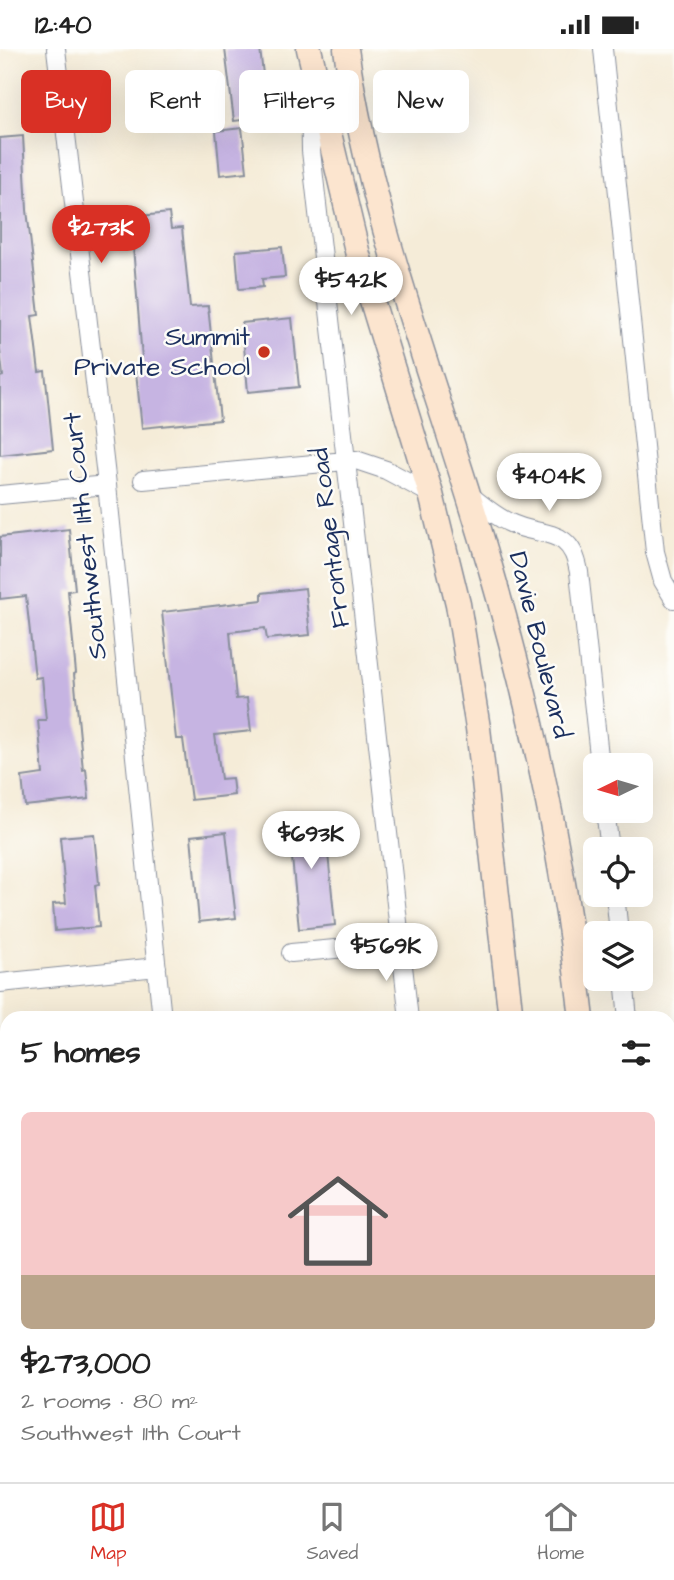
<!DOCTYPE html>
<html lang="en">
<head>
<meta charset="utf-8">
<style>
  body { margin:0; font-family:"Architects Daughter",sans-serif; background:#f2f2f2; color:#222; height:100vh; display:flex; flex-direction:column; font-size:26px; white-space:nowrap }
  * { box-sizing:border-box; margin:0 }
  p { font-size:23px; color:#767676 }
  .icon { flex:none; width:38px; height:38px; fill:none; stroke:currentColor; stroke-width:2; stroke-linecap:round; stroke-linejoin:round }
  .map { position:relative; flex:1; overflow:hidden }
  .details { position:absolute; left:0px; top:962px; width:676px; height:471px; display:flex; flex-direction:column; background:#fff; border-radius:21px 21px 0 0; box-shadow:0 7px 28px #0002 }
  .details>* { flex:none }
  .hud { position:absolute; left:21px; top:21px; width:634px; height:63px; display:flex; gap:14px }
  .needle { width:46px; rotate:265deg }
  .controls { position:absolute; left:583px; top:704px; display:grid; gap:14px }
  .controls a { display:grid; place-items:center; width:70px; height:70px; border-radius:10px; background:#fff; box-shadow:0 7px 28px #0002; font-size:35px }
  .price { position:absolute; translate:-50% -60px; padding:0 16px; border-radius:24px; background:#fff; color:#222; font-size:23px; line-height:46px; filter:drop-shadow(0 2px 4px #0008) }
  .price::after { content:''; position:absolute; left:50%; top:42px; width:21px; height:16px; margin-left:-10px; background:inherit; clip-path:polygon(0 0,100% 0,50% 100%) }
  .price.current { background:#d93025; color:#fff }
  ul { padding:0; list-style:none }
  li { display:grid; align-content:center; gap:14px; height:371px; padding:0 21px }
  li span { display:grid; place-items:center; height:217px; border-radius:10px; color:#555 }
  li>.icon { margin-inline-start:auto }
  span .icon { width:126px; height:126px; fill:#fffc; stroke-width:1 }
  li b { font-size:30px }
  h2 { display:flex; justify-content:space-between; align-items:center; height:84px; padding:0 21px; font-size:30px }
  .tag { padding:0 24px; border-radius:10px; background:#fff; box-shadow:0 7px 28px #0002; font-size:24px; line-height:63px }
  .tag.current { background:#d93025; color:#fff }
  .status { display:flex; justify-content:space-between; align-items:center; height:49px; padding:0 35px; background:#fff; direction:ltr }
  .status svg { height:19px; fill:currentColor }
  .tab-bar { display:flex; justify-content:space-around; align-items:center; height:98px; border-top:2px solid #e0e0e0; background:#fff; font-size:19px; color:#767676 }
  .tab-bar a { display:grid; justify-items:center; gap:4px }
  .tab-bar .current { color:#d93025 }
  .map>svg:first-child { display:block }
  .building { fill:#c6b4e2 }
  .lines { fill:none; stroke-linecap:round; stroke-linejoin:round }
  .street-casing { stroke:#888e9b; stroke-width:20 }
  .secondary-casing { stroke:#888e9b; stroke-width:27 }
  .highway-casing { stroke:#888e9b; stroke-width:34 }
  .street { stroke:#fff; stroke-width:18 }
  .secondary { stroke:#fce5cf; stroke-width:24 }
  .highway { stroke:#f7be88; stroke-width:32 }
  .poi-dot { fill:#c8321e; stroke:#fdfcf7; stroke-width:2.5 }
  .labels { text-anchor:middle; dominant-baseline:central; stroke-width:5; stroke-linejoin:round; paint-order:stroke }
  .poi-label { font-size:26px; fill:#1b2f5e; stroke:#fdfcf7; text-anchor:end }
  .street-label { font-size:26px; fill:#1b2f5e; stroke:#fdfcf7 }
</style>
</head>
<body>
<div class="status"><b>12:40</b><svg viewBox="0 0 49 12"><path d="M0 12V9h3v3zM5 12V6h3v6zM10 12V3h3v9zM15 12V0h3v12zM26 1h20v11H26zM47 4h2v5h-2z"/></svg></div>
<div class="map">
<svg width="674" height="1433" viewBox="0 0 674 1433">
  <rect width="100%" height="100%" fill="#fdfcf7"/>
  <filter id="ink" filterUnits="userSpaceOnUse"><feTurbulence type="fractalNoise" baseFrequency=".0143" numOctaves="2"/><feDisplacementMap in="SourceGraphic" scale="14" xChannelSelector="R" yChannelSelector="G"/><feConvolveMatrix kernelMatrix="1 2 1 2 8 2 1 2 1" color-interpolation-filters="sRGB"/></filter>
  <filter id="wash" filterUnits="userSpaceOnUse"><feTurbulence type="fractalNoise" baseFrequency=".00686" numOctaves="4" result="noise"/><feDisplacementMap in="SourceGraphic" scale="28" xChannelSelector="R" yChannelSelector="G"/><feGaussianBlur stdDeviation="1.57" result="paint"/><feColorMatrix in="noise" values="0 0 0 0 0 0 0 0 0 0 0 0 0 0 0 0 0 1.4 0 .05"/><feComposite in="paint" operator="in"/></filter>
  <g filter="url(#wash)">
    <rect width="100%" height="100%" fill="#f5ecd8"/>
    <g id="blocks">
      <!-- building -->
      <path class="building" d="M225 0H260L268 68 234 72Z
        M242 79 247 123 220 126 216 82Z
        M23 87 27 161 39 266 32 267 39 323 45 322 53 400 0 406V328L3 327 0 301V89Z
        M169 164 171 180 182 179 190 258 208 257 220 371 142 379 136 323 143 322 132 185 142 184 141 167Z
        M282 198 285 228 262 230 263 238 239 240 236 202Z
        M292 269 299 338 248 343 242 274Z
        M69 480 75 541 68 542 76 624 74 625 83 721 86 720 89 750 25 757 22 728 43 725 38 671H46L42 628 35 629 26 547 0 550V488Z
        M305 539 310 586 267 590 265 579 230 583 236 650 247 649 251 682 215 686 221 730 232 729 234 746 191 751 183 690H176L162 563 262 551V544Z
        M324 764 335 876 299 880 288 768Z
        M226 783 236 869 199 873 191 787Z
        M94 785 99 835 95 836 99 878 55 882 53 855 66 854 60 788Z"/>
    </g>
  </g>
  <g filter="url(#ink)">
    <use href="#blocks" fill-opacity="0" stroke="#888e9b" stroke-width="2"/>
    <g class="lines">
      <defs>
        <path id="street" d="M56 0 107 436 162 970
          M603 0 655 503 663 532 674 550
          M310 37 311 102 409 970
          M143 431 356 411 386 421 431 445
          M467 444C480 454 493 466 508 473 541 490 571 475 579 523L600 716
          M0 446 107 436
          M605 761 610 800
          M615 845 619 884
          M291 904 401 894
          M624 929 628 970
          M0 934 157 918"/>
        <path id="secondary" d="M309 0 358 206 431 445 458 555 478 679 511 970
          M346 0C371 177 440 344 489 514 532 662 565 816 582 970
          M562 1426V1433
          M634 1426V1433"/>
        <path id="highway" d="M668 1251H674
          M0 1318 7 1317
          M668 1329H674
          M0 1389 7 1388"/>
      </defs>
      <!-- street casing -->
      <use href="#street" class="street-casing"/>
      <!-- secondary casing -->
      <use href="#secondary" class="secondary-casing"/>
      <!-- highway casing -->
      <use href="#highway" class="highway-casing"/>
      <!-- street -->
      <use href="#street" class="street"/>
      <!-- secondary -->
      <use href="#secondary" class="secondary"/>
      <!-- highway -->
      <use href="#highway" class="highway"/>
    </g>
  </g>
  <!-- markers -->
  <circle class="poi-dot" cx="264" cy="303" r="7"/>
  <g class="labels">
    <!-- poi labels -->
    <g class="poi-label">
      <text x="250" y="288">Summit<tspan x="250" dy="30">Private School</tspan></text>
    </g>
    <!-- street labels -->
    <g class="street-label">
      <text transform="translate(85 487) rotate(-96)">Southwest 11th Court</text>
      <text transform="translate(330 489) rotate(-97)">Frontage Road</text>
      <text transform="translate(540 596) rotate(76)">Davie Boulevard</text>
    </g>
  </g>
</svg>
<div class="controls">
<a><svg class="needle" viewBox="-14 -14 28 28"><path d="M0-13l5 13h-10z" fill="#e53935"/><path d="M0 13l5-13h-10z" fill="#767676"/></svg></a>
<a><svg class="icon" aria-label="locate" viewBox="0 0 24 24"><circle cx="12" cy="12" r="6"/><path d="M12 2v4M12 18v4M2 12h4M18 12h4"/></svg></a>
<a><svg class="icon" aria-label="layers" viewBox="0 0 24 24"><path d="M12 4l9 5-9 5-9-5zM3 14l9 5 9-5"/></svg></a>
</div>
<b class="price current" style="left:101px;top:216px">$273K</b>
<b class="price" style="left:351px;top:268px">$542K</b>
<b class="price" style="left:549px;top:464px">$404K</b>
<b class="price" style="left:311px;top:822px">$693K</b>
<b class="price" style="left:386px;top:934px">$569K</b>
<div class="hud">
<a class="tag current">Buy</a>
<a class="tag">Rent</a>
<a class="tag">Filters</a>
<a class="tag">New</a>
</div>
<section class="details">
<h2>5 homes<svg class="icon" aria-label="filters" viewBox="0 0 24 24"><path d="M4 7h16M4 17h16"/><circle cx="9" cy="7" r="2"/><circle cx="15" cy="17" r="2"/></svg></h2>
<ul>
<li><span style="background:linear-gradient(#f6c9c9 75%,#b9a48a 0)"><svg class="icon" aria-label="home" viewBox="0 0 24 24"><path d="M3 11l9-7 9 7M6 9v11h12V9"/></svg></span><div><b>$273,000</b><p>2 rooms · 80 m²</p><p>Southwest 11th Court</p></div></li>
</ul>
</section>
</div>
<nav class="tab-bar">
<a class="current"><svg class="icon" aria-label="map" viewBox="0 0 24 24"><path d="M3 6l6-2 6 2 6-2v14l-6 2-6-2-6 2zM9 4v14M15 6v14"/></svg>Map</a>
<a><svg class="icon" aria-label="saved" viewBox="0 0 24 24"><path d="M7 4h10v16l-5-4-5 4z"/></svg>Saved</a>
<a><svg class="icon" aria-label="home" viewBox="0 0 24 24"><path d="M3 11l9-7 9 7M6 9v11h12V9"/></svg>Home</a>
</nav>
</body>
</html>
